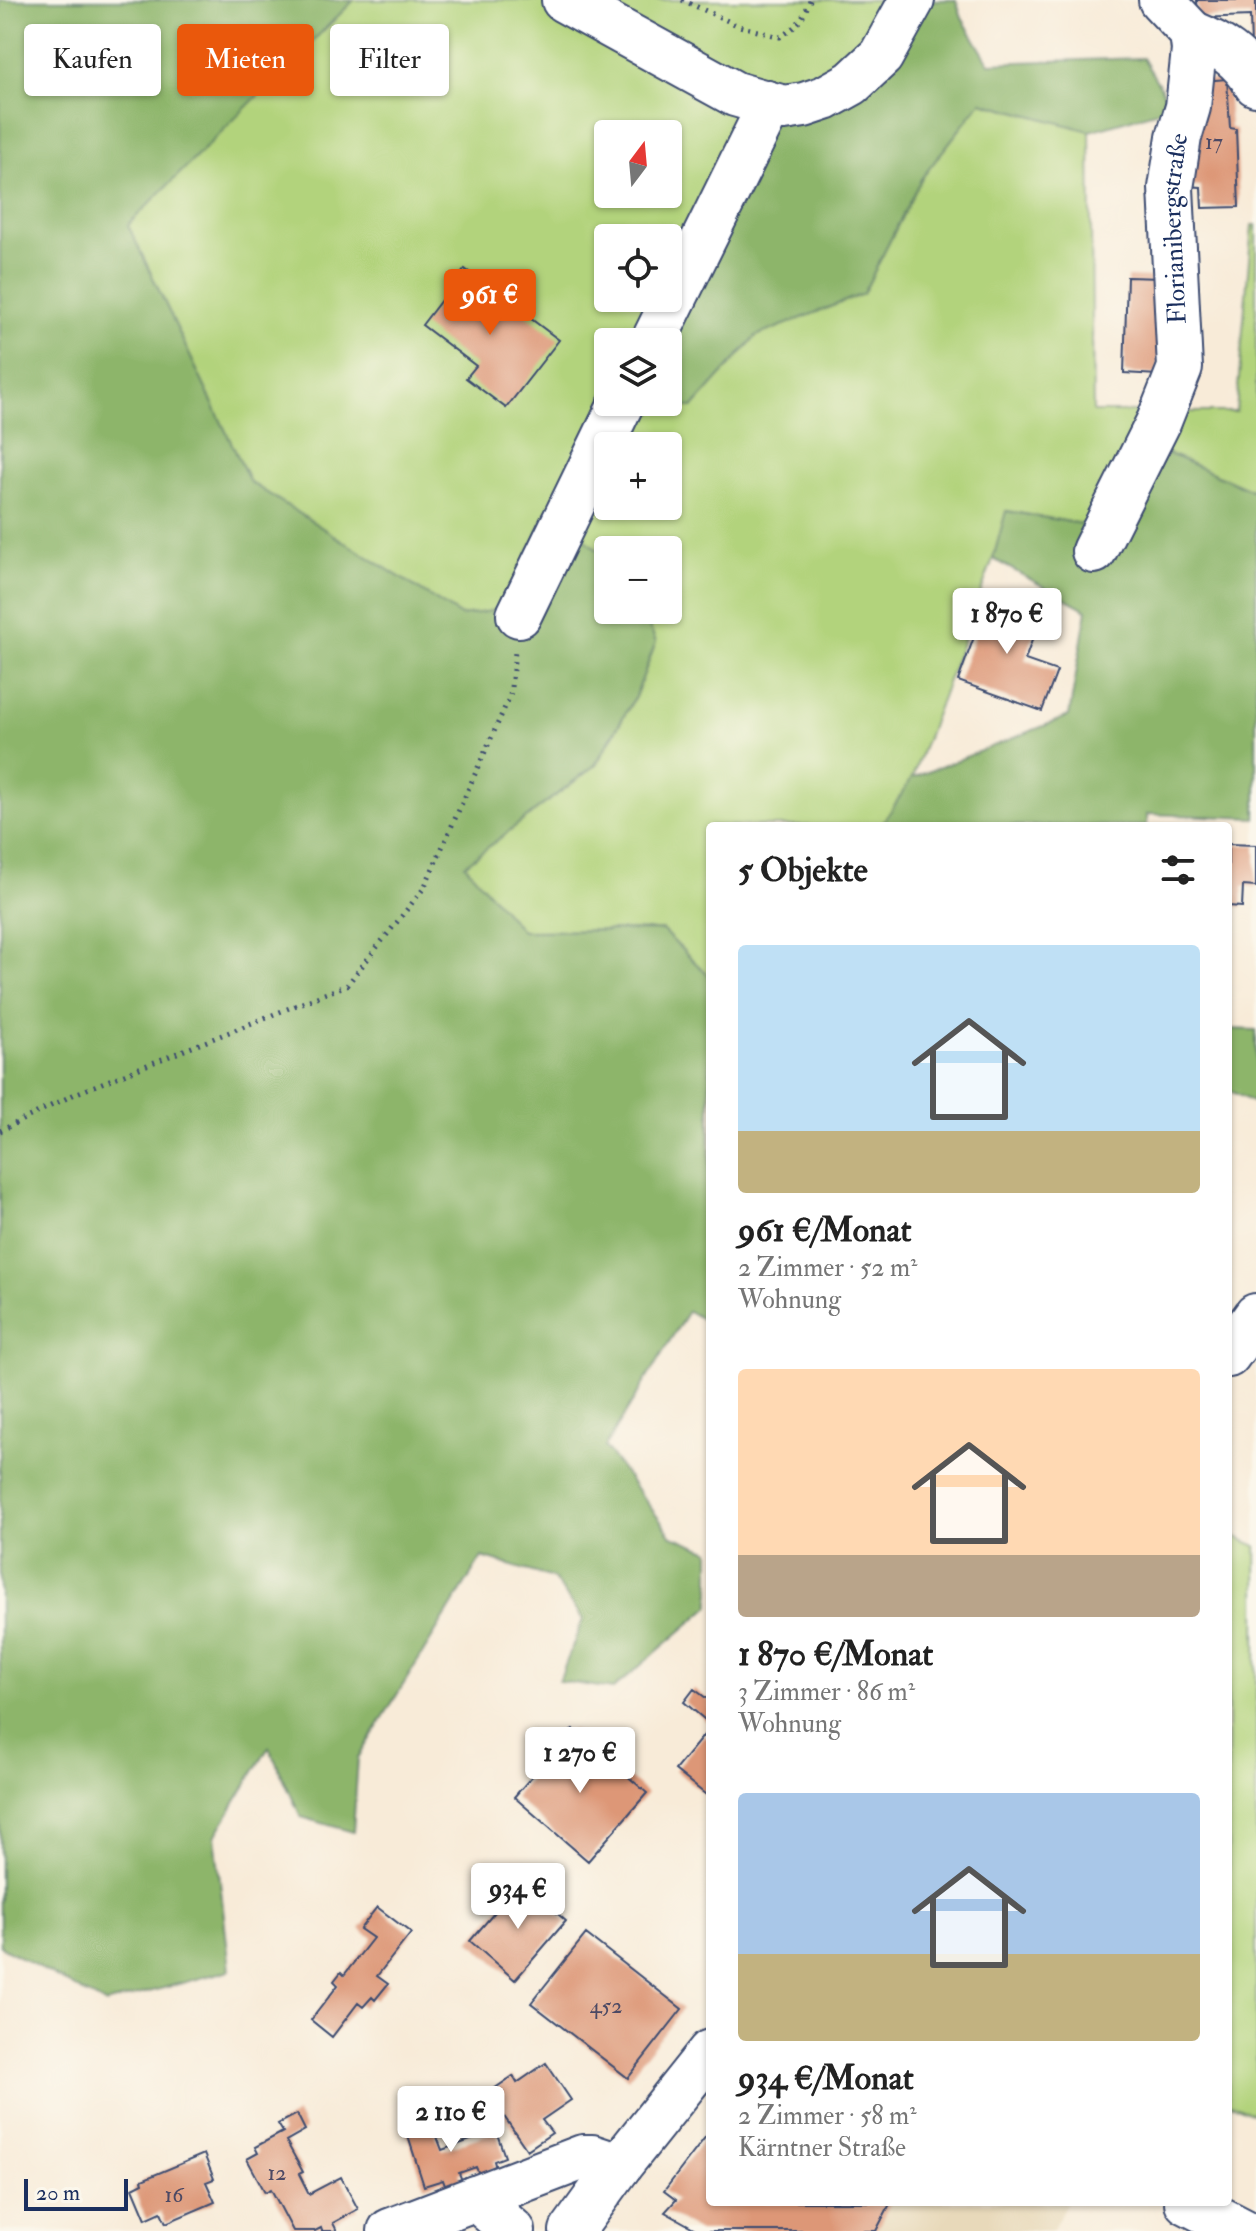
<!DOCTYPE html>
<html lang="de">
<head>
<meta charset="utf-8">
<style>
  body { margin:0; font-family:"IM FELL Double Pica",serif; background:#f6f6f6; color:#222; height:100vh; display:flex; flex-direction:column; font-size:30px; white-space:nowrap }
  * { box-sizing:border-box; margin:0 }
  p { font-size:26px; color:#767676 }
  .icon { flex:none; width:44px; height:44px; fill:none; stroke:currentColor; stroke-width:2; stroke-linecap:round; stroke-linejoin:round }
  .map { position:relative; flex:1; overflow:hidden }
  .panel { position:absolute; left:706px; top:822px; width:526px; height:1384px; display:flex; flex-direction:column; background:#fff; border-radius:8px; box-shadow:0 2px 6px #0004 }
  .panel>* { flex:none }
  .top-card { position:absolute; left:24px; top:24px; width:562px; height:72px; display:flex; gap:16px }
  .needle { width:52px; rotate:16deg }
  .fabs { position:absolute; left:594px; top:120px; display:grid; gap:16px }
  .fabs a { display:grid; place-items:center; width:88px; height:88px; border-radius:8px; background:#fff; box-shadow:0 2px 6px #0004; font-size:40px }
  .scale { position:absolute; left:24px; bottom:20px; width:104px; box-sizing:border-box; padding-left:8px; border:4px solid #1b2f5e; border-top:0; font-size:22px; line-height:28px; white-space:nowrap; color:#1b2f5e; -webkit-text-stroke:6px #fbf7ec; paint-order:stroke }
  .price { position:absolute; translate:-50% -68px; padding:0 18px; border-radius:8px; background:#fff; color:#222; font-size:26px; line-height:52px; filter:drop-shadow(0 2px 4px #0008) }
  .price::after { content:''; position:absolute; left:50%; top:48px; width:24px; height:18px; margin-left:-12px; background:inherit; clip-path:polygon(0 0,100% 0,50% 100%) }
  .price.current { background:#ea580c; color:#fff }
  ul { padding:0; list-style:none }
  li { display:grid; align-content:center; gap:16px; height:424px; padding:0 32px }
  li span { display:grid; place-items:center; height:248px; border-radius:8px; color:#555 }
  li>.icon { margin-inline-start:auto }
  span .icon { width:144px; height:144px; fill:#fffc; stroke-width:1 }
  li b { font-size:34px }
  h2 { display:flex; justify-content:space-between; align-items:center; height:96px; padding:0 32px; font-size:34px }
  .pill { padding:0 28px; border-radius:8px; background:#fff; box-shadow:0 2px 6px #0004; font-size:28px; line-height:72px }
  .pill.current { background:#ea580c; color:#fff }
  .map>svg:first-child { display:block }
  .built { fill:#e8d9ba }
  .green { fill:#b2d37b; stroke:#66816c; stroke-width:2; fill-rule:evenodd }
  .forest { fill:#8db56b; stroke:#547264; stroke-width:2 }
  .building { fill:#dd9777 }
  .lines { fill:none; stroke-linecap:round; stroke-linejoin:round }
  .minor-casing { stroke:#3c4b70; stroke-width:48 }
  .major-casing { stroke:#3c4b70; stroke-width:48 }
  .path { stroke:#3c4b70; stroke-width:5; stroke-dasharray:2 6; stroke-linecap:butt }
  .minor { stroke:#fff; stroke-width:44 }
  .major { stroke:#fff; stroke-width:44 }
  .labels { text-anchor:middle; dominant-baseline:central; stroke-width:6; stroke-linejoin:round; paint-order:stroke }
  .number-label { font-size:22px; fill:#4c4964 }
  .street-label { font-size:26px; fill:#1b2f5e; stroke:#fbf7ec }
</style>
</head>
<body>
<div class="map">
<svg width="1256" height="2231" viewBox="0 0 1256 2231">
  <rect width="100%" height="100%" fill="#fbf7ec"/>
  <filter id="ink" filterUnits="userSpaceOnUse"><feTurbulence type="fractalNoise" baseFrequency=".0125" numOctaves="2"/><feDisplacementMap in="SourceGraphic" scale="16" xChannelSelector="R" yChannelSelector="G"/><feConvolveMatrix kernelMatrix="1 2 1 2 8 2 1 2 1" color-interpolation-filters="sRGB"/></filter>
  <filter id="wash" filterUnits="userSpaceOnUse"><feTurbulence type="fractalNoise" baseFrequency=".006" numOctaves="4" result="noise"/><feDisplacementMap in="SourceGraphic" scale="32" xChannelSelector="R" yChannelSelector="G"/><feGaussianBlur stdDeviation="1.8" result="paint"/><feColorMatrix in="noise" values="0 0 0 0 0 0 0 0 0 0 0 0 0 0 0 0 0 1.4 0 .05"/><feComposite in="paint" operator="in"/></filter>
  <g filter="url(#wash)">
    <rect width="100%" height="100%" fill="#f8ebd8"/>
    <!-- built -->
    <path class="built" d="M891 2202H1067L1052 2231H876Z"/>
    <!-- green -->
    <path class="green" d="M354 0H920L657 342H608V402H645L644 406 693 407 756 336 863 294 921 179 981 102 1090 131 1093 412H1236L1252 225H1256V492L1167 453 1110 529 1007 511 993 559 912 778 881 826H710V977L662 930 522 931 464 865 596 765 635 697 656 642 642 610H668V550H608V559L549 508 502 610 461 616 249 482 127 224ZM608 134H668V194H608ZM608 238H668V298H608ZM608 446H668V506H608Z
      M1228 1533 1256 1546V2115L1228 2103Z"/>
    <!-- forest -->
    <path class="forest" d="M0 0H354L128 225 250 482 461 616 502 609 549 508 608 559V610H642L656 642 635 697 595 765 465 865 522 931 662 930 710 977V1324L688 1311 605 1447 672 1536 710 1551V1606L613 1689 559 1681 583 1619 553 1578 482 1557 358 1758 353 1832 301 1817 269 1747 215 1836 230 1970 105 2004 0 1946Z
      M920 0H956L962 18 989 63 1143 58 1172 107 1090 131 981 102 921 179 863 294 756 336 693 407 644 406 645 402H668V342L762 121 804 105Z
      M1167 453 1256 492V818L1147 814V826H881L912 778 1069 716 1087 610 993 559 1006 511 1110 529Z
      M1228 1029 1256 1030V1104L1228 1090Z"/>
    <g id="blocks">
      <!-- building -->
      <path class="building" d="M1197 0H1256V46H1251L1250 16 1198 18Z
        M1227 79 1230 128 1236 129 1239 207 1202 208 1201 187 1186 186 1203 81Z
        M465 269 559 340 506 408 466 378 476 366 422 325Z
        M1127 277 1161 278 1158 375 1124 373Z
        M989 596 1041 615 1025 660 1057 671 1042 711 958 681Z
        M1228 844 1256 845V887L1243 886 1242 907 1228 906Z
        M694 1689 710 1701V1724L684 1702Z
        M573 1729 647 1793 588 1861 514 1797Z
        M704 1735 710 1740V1798L675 1770Z
        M521 1882 566 1921 515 1980 470 1941Z
        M377 1907 411 1933 377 1976 388 1984 375 2000 372 1997 363 2007 358 2003 332 2037 311 2020 338 1985 334 1981 341 1972 344 1975 373 1938 360 1929Z
        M586 1934 682 2009 628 2078 531 2003Z
        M546 2063 571 2100 542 2120 552 2133 527 2150 488 2093 513 2076 517 2083Z
        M297 2114 305 2130 286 2141 303 2172 299 2174 309 2194 341 2177 358 2209 333 2223 337 2231H322L321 2228 315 2231H293L271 2189 265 2192 247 2159 258 2153 255 2147 283 2132 278 2124Z
        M440 2118 445 2131 436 2134 442 2150 496 2131 505 2157 494 2161 496 2168 479 2174 476 2167 459 2173 463 2183 446 2188 443 2180 424 2186 406 2130Z
        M710 2131V2202H891L876 2231H699L665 2212 676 2200 664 2191Z
        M204 2154 214 2179 206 2182 215 2202 166 2223 161 2212 146 2219 133 2188 143 2183 142 2180Z"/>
    </g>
  </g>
  <g filter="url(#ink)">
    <use href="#blocks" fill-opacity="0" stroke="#3c4b70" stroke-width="2"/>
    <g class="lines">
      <defs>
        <g id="minor">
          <path d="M564 0 735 94 784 108 804 105 825 98 852 83 881 56 912 0"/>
          <path d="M1192 33C1219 44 1242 58 1256 84"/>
          <path d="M653 342 762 121 766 103"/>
          <path id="s1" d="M1094 551 1159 421 1180 368 1171 188 1179 137 1188 107 1194 50 1192 33 1161 0"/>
          <path d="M519 615 622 402"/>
          <path d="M475 2198 513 2231"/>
          <path d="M1187 2202 1243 2231"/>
          <path d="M390 2231 583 2157H592L619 2166"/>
        </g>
        <path id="major" d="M1228 1355 1256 1316
          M572 2231 619 2166 710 2052"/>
      </defs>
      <!-- minor casing -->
      <use href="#minor" class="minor-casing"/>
      <!-- major casing -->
      <use href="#major" class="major-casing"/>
      <!-- path -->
      <path class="path" d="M682 0 739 26 780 37C797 27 803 19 810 0
        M0 1131 77 1093 347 985 424 888 510 696 515 652"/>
      <!-- minor -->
      <use href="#minor" class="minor"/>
      <!-- major -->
      <use href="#major" class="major"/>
    </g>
  </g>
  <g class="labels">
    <!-- number labels -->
    <g class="number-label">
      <text x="1214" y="142">17</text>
      <text x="606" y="2006">452</text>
      <text x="277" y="2173">12</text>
      <text x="174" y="2195">16</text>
    </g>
    <!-- street labels -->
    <g class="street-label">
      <text stroke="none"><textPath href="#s1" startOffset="342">Florianibergstraße</textPath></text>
    </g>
  </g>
</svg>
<div class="fabs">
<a><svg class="needle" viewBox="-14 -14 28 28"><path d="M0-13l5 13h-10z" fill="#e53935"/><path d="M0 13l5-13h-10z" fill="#767676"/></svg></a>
<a><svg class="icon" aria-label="locate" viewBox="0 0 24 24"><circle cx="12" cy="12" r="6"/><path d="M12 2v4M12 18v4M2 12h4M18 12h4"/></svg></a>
<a><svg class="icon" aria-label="layers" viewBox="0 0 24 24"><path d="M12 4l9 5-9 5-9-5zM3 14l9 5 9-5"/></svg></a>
<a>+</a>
<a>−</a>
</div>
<div class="scale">20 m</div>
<b class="price current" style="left:490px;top:337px">961 €</b>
<b class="price" style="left:1007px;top:656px">1 870 €</b>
<b class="price" style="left:580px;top:1795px">1 270 €</b>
<b class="price" style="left:518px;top:1931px">934 €</b>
<b class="price" style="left:451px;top:2154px">2 110 €</b>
<div class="top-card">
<a class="pill">Kaufen</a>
<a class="pill current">Mieten</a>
<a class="pill">Filter</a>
</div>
<section class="panel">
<h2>5 Objekte<svg class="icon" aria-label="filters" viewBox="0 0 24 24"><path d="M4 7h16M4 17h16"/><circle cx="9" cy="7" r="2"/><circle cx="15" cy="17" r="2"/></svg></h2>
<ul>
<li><span style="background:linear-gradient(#bfe0f5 75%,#c2b280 0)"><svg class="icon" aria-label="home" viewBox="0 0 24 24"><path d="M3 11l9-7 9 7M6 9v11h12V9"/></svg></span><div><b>961 €/Monat</b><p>2 Zimmer · 52 m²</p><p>Wohnung</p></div></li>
<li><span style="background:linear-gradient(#ffd9b3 75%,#b9a48a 0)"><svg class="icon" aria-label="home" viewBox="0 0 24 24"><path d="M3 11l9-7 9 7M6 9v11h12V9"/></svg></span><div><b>1 870 €/Monat</b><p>3 Zimmer · 86 m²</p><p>Wohnung</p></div></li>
<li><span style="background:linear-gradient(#a9c7e8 65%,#c2b280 0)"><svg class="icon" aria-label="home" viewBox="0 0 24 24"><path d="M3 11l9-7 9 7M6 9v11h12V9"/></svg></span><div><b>934 €/Monat</b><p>2 Zimmer · 58 m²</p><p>Kärntner Straße</p></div></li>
</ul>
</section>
</div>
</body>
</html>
